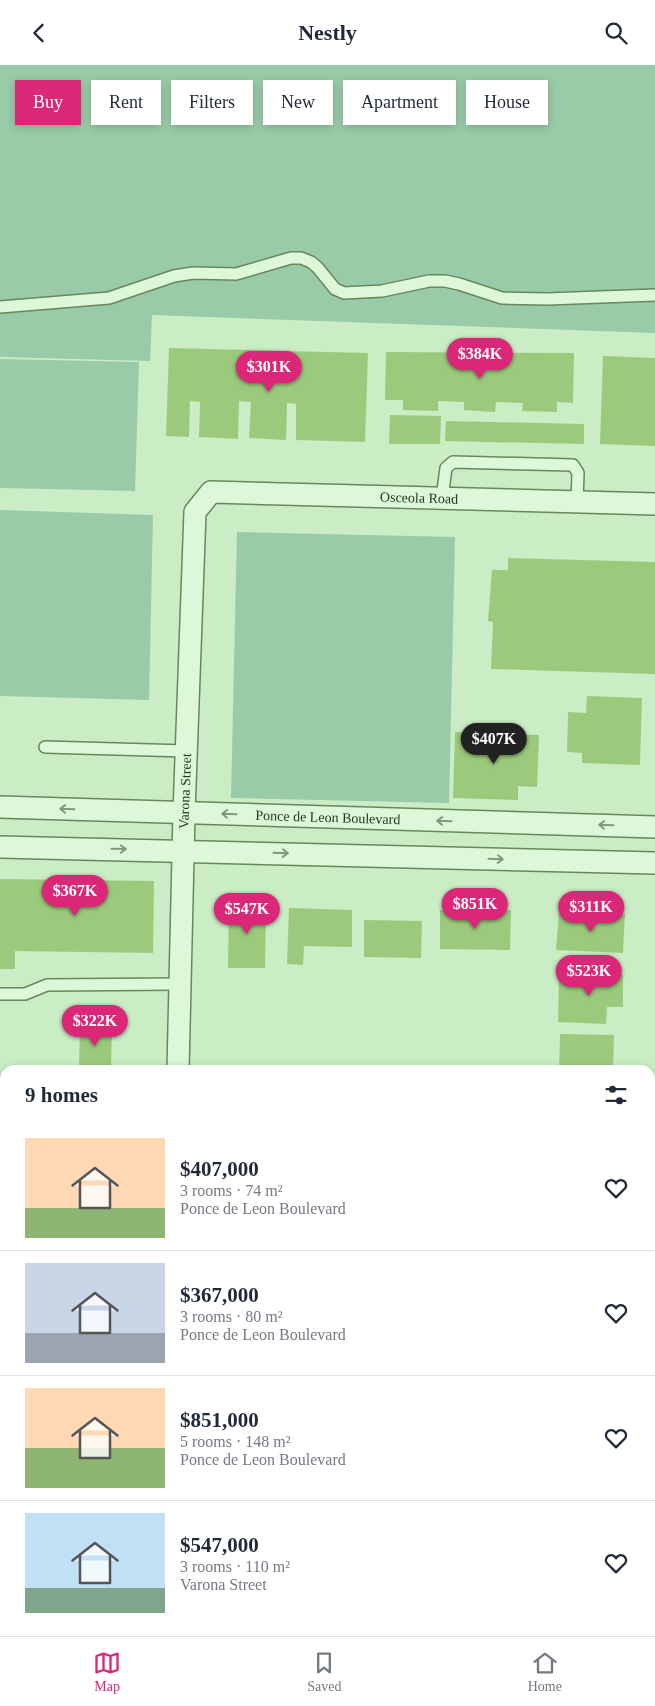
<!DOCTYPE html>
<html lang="en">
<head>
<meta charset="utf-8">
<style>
  body { margin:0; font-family:"Times New Roman",serif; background:#f6f6f7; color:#1f2937; height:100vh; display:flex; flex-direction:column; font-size:19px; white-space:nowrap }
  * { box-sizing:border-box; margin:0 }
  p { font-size:16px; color:#747a83 }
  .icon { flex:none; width:28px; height:28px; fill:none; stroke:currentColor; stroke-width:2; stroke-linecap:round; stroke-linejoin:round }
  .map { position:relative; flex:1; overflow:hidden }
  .panel { position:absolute; left:0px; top:1000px; width:655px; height:571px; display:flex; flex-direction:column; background:#fff; border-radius:15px 15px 0 0; box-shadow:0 2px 8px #0003 }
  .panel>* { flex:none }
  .banner { position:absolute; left:15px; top:15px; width:625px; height:45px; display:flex; gap:10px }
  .price { position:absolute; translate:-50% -42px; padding:0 11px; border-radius:18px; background:#db2777; color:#fff; font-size:16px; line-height:32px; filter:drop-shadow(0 1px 2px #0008) }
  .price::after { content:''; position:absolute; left:50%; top:30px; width:15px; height:11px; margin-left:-8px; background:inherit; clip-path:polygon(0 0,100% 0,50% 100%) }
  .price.current { background:#222; color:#fff }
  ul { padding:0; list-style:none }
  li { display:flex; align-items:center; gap:15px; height:125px; padding:0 25px }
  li+li { border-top:1px solid #e0e1e3 }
  li span { display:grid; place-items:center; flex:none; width:140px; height:100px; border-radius:0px; color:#555 }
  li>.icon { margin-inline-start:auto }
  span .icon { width:60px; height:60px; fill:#fffc; stroke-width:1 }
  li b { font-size:21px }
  h2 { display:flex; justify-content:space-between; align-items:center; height:60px; padding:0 25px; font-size:21px }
  .tag { padding:0 18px; border-radius:0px; background:#fff; box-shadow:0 2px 8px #0003; font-size:18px; line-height:45px }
  .tag.current { background:#db2777; color:#fff }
  header { display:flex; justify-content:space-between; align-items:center; height:65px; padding:0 25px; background:#fff; font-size:22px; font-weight:600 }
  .tabs { display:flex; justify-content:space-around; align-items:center; height:70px; border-top:1px solid #e0e1e3; background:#fff; font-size:14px; color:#747a83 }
  .tabs a { display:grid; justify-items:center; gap:2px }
  .tabs .current { color:#db2777 }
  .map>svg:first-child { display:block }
  .green { fill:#99cba8 }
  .building { fill:#9cca7c }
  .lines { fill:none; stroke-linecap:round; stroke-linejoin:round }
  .service-casing { stroke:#68875c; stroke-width:14 }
  .minor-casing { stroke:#68875c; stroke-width:24 }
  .service { stroke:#dcf8d8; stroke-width:11 }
  .minor { stroke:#dcf8d8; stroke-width:21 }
  .oneway { stroke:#82987c }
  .labels { text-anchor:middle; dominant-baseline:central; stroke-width:4; stroke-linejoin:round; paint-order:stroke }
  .street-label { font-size:14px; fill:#27381f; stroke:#d8f4d4 }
</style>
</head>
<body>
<header><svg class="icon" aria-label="back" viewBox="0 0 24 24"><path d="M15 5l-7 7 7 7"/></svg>Nestly<svg class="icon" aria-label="search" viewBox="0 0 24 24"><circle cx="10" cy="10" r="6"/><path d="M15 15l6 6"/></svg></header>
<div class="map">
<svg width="655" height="1571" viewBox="0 0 655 1571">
  <rect width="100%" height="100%" fill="#caedc5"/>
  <!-- green -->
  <path class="green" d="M0 0H655V268L152 250 150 296 0 292Z
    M0 294 139 297 135 426 0 423Z
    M0 445 153 450 149 635 0 631Z
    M237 467 455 472 449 738 231 733Z"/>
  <!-- building -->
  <path class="building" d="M169 283 368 288 365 377 296 375V339L287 338 286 375 249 373 251 337 239 336 238 374 199 372 200 337 190 336 189 372 166 371Z
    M386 287 574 288 573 338 557 337V347L522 346 523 338 496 337 495 347 464 345V337L438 336V346L403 345V335H385Z
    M603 291 655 293V381L600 379Z
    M390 350 441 351 440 379H389Z
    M446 356 584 359V379L445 376Z
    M508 493 655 497V609L491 604 493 557 488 556 492 505H508Z
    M587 631 642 633 640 700 582 698V688L567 687 568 647 586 648Z
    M455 667 539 670 537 722 518 721V735L453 733Z
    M0 814 154 816 153 888 15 886V904H0Z
    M229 838H266L265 903H228Z
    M289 843 352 845V882L304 881 303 900 287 899Z
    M440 845H511L510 885 440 884Z
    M559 849H625L623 888 556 885Z
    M364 855 422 856 421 893 364 892Z
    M559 909 623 910V942H607L606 959 558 957Z
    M80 960H112L111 1005H79Z
    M560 969 614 970 613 1005H559Z
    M0 1551 5 1552V1566H65V1571H0Z
    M83 1566H114V1571H82Z
    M182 1566H251V1571H182Z
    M353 1566 415 1568V1571H353Z
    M274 1567 334 1569V1571H274Z"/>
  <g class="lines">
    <defs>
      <path id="service" d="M0 242 109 233 174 211 193 208 236 209 291 193H301L311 197 318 203 335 224 344 228 382 226 429 216H445L459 219 502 233 547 234 655 230
        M442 433 446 403 453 397 573 400 578 408 577 437
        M45 682 186 686
        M0 929H25L47 920 180 919"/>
      <g id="minor">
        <path id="s1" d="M0 742 655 762"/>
        <path d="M0 782 655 798"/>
        <path id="s2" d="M178 1005 184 748 195 447 211 427 655 439"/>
        <path d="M650 1142H655"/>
        <path d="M0 1495H5"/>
        <path d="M650 1512 655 1513"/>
      </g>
    </defs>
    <!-- service casing -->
    <use href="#service" class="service-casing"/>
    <!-- minor casing -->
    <use href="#minor" class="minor-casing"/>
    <!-- service -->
    <use href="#service" class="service"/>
    <!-- minor -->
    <use href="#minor" class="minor"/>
  </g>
  <!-- one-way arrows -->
  <defs><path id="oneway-shaft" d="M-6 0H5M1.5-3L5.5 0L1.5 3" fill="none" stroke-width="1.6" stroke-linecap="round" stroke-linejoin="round" transform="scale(1.25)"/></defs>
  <g class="oneway">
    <use href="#oneway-shaft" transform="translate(67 744) rotate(-178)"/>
    <use href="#oneway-shaft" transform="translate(229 749) rotate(-178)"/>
    <use href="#oneway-shaft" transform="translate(444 756) rotate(-178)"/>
    <use href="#oneway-shaft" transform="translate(606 760) rotate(-178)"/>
    <use href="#oneway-shaft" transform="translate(119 784) rotate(1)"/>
    <use href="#oneway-shaft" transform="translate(281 788) rotate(2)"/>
    <use href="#oneway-shaft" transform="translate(496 794) rotate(2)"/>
  </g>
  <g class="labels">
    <!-- street labels -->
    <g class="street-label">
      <text stroke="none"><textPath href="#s2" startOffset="792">Osceola Road</textPath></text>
      <text stroke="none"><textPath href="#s2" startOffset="279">Varona Street</textPath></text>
      <text stroke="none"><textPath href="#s1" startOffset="328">Ponce de Leon Boulevard</textPath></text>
    </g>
  </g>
</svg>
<b class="price" style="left:480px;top:315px">$384K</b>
<b class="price" style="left:269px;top:328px">$301K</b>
<b class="price current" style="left:494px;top:700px">$407K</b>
<b class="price" style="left:75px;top:852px">$367K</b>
<b class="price" style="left:475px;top:865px">$851K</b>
<b class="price" style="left:591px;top:868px">$311K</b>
<b class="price" style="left:247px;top:870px">$547K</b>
<b class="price" style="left:589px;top:932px">$523K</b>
<b class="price" style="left:95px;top:982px">$322K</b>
<div class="banner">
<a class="tag current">Buy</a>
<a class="tag">Rent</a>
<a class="tag">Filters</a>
<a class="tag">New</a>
<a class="tag">Apartment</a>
<a class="tag">House</a>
</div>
<section class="panel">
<h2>9 homes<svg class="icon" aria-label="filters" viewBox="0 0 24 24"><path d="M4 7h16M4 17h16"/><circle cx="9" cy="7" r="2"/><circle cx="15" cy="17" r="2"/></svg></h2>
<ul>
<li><span style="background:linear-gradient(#ffd9b3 70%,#8fb573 0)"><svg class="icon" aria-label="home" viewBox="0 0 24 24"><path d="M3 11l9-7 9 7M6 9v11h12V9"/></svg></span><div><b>$407,000</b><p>3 rooms · 74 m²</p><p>Ponce de Leon Boulevard</p></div><svg class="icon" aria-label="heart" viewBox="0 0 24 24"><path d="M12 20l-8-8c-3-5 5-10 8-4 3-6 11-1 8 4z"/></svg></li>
<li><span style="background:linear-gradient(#c9d6e8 70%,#9aa5b1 0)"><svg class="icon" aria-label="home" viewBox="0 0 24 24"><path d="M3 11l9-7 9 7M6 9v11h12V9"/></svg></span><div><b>$367,000</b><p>3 rooms · 80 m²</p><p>Ponce de Leon Boulevard</p></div><svg class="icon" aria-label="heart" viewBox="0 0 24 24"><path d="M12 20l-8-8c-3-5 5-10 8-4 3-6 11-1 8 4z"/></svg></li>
<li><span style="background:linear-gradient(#ffd9b3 60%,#8fb573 0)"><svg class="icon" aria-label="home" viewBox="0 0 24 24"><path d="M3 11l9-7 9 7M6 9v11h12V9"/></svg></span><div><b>$851,000</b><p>5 rooms · 148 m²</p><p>Ponce de Leon Boulevard</p></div><svg class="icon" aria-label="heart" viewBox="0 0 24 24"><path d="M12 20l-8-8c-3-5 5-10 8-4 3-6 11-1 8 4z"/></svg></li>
<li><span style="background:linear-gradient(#bfe0f5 75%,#7fa58c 0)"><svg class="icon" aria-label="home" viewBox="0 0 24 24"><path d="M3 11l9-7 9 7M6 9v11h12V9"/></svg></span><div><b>$547,000</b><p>3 rooms · 110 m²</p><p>Varona Street</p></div><svg class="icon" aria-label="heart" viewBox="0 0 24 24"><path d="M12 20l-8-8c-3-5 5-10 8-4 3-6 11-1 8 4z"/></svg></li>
</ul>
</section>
</div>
<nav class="tabs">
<a class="current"><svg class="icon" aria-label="map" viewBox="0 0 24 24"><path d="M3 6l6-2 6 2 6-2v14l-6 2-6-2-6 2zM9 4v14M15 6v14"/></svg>Map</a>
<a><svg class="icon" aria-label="saved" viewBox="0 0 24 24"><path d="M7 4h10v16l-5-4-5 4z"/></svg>Saved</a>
<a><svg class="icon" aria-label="home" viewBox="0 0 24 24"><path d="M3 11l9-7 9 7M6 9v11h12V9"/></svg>Home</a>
</nav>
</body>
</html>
